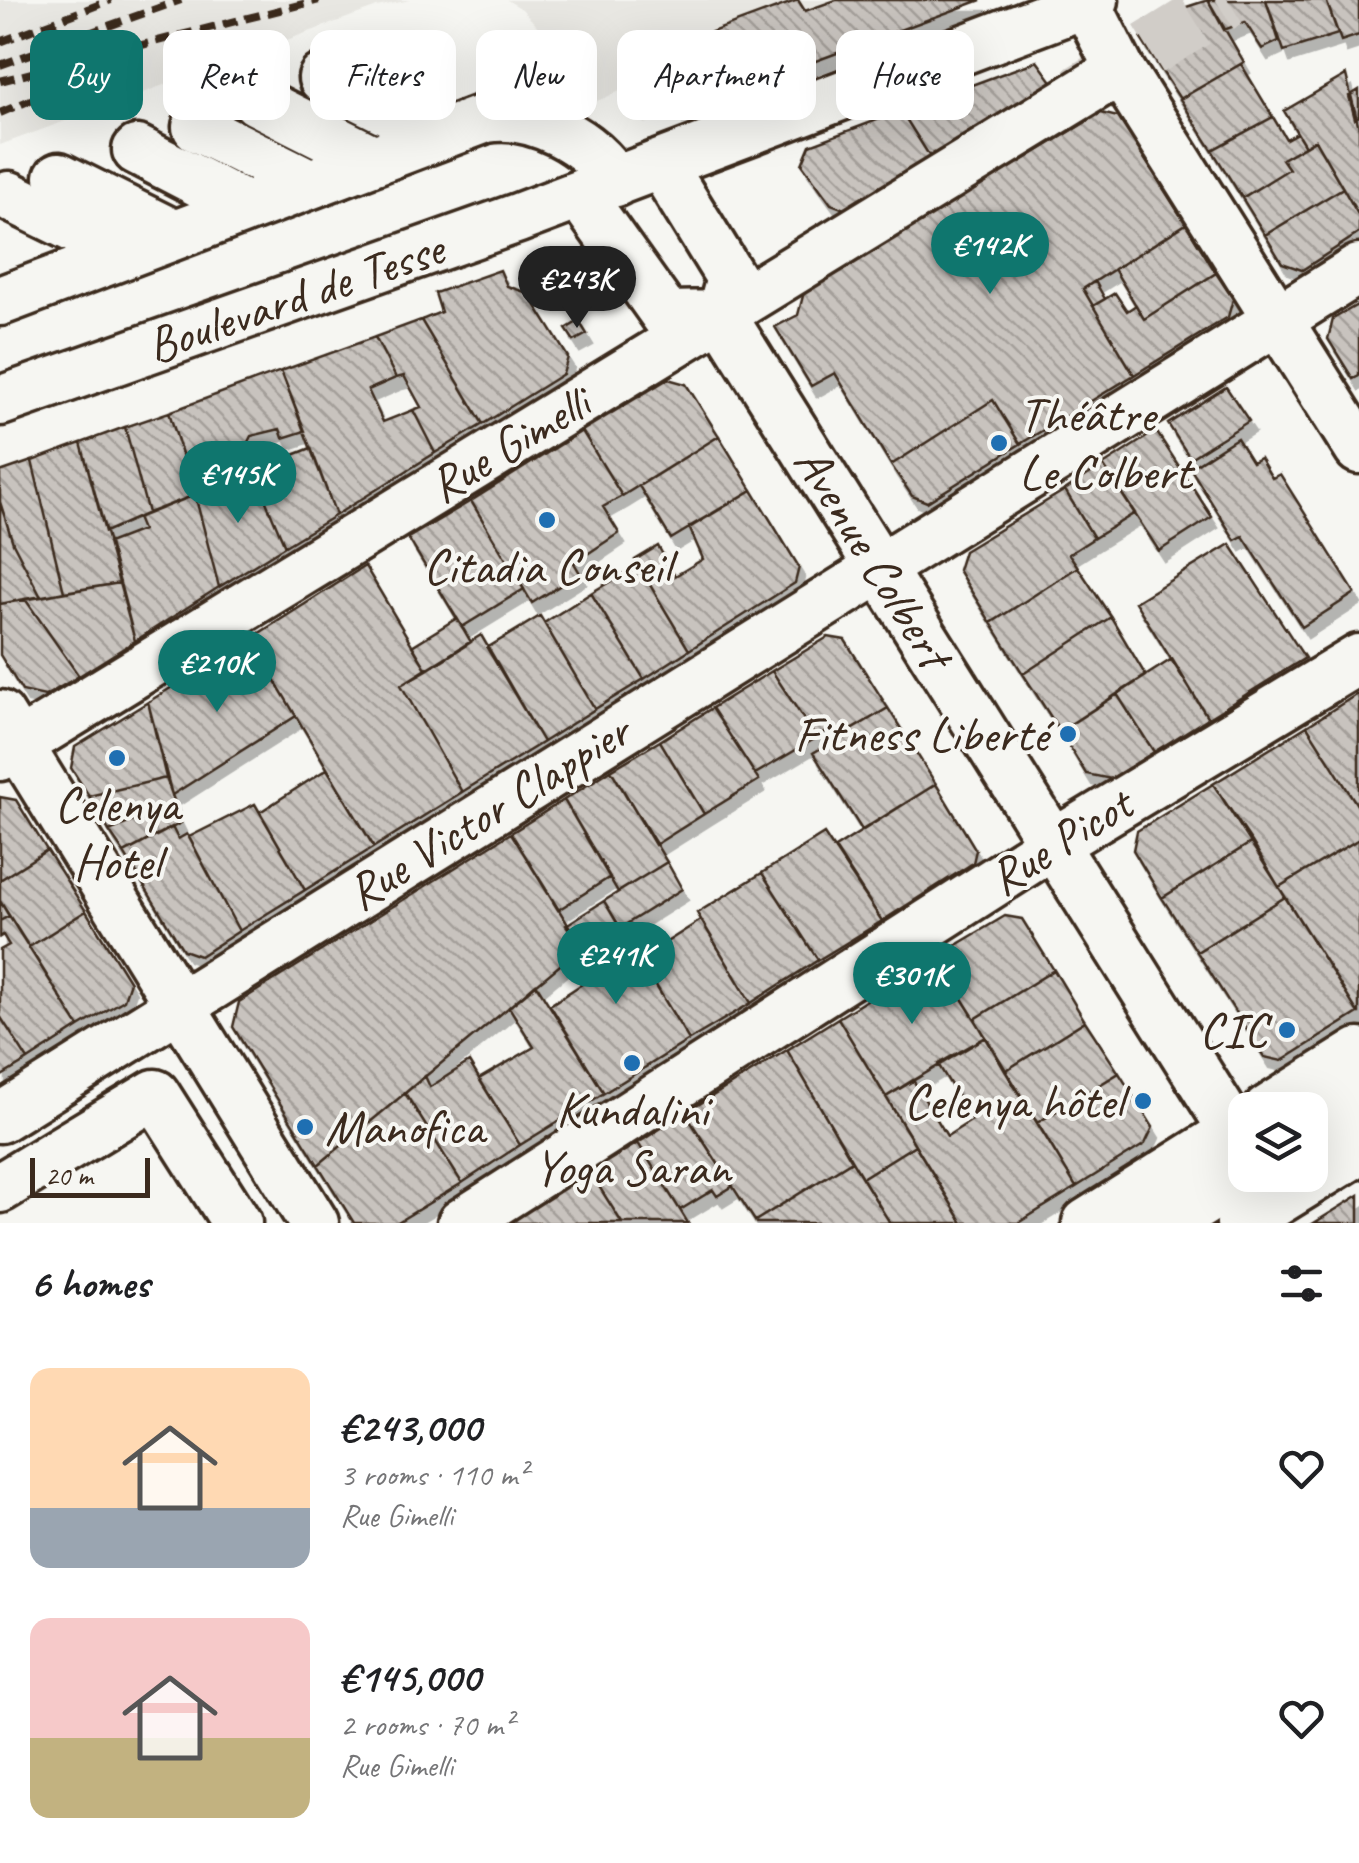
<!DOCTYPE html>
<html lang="en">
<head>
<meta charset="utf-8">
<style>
  body { margin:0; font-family:Caveat,sans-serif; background:#f2f2f2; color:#202124; height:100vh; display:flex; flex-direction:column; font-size:38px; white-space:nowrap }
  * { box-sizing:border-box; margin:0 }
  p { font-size:32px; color:#757577 }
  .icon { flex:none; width:55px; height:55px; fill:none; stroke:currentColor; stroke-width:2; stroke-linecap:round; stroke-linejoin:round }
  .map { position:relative; height:1223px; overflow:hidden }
  .sheet { display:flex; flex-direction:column; background:#fff; flex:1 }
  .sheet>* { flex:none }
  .banner { position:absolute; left:30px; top:30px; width:1300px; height:90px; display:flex; gap:20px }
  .buttons { position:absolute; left:1228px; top:1092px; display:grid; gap:20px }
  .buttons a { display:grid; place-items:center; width:100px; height:100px; border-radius:20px; background:#fff; box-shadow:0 10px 40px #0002; font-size:50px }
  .scale { position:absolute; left:30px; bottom:25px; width:120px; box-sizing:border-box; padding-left:10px; border:5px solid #3b2a1e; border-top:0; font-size:28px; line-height:35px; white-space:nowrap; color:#3b2a1e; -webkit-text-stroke:8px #f6f6f2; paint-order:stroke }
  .price { position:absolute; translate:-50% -85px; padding:0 22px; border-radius:35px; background:#0f766e; color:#fff; font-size:32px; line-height:65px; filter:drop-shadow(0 2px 5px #0008) }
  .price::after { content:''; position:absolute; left:50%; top:60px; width:30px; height:22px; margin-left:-15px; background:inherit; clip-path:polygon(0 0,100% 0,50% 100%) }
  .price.on { background:#222; color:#fff }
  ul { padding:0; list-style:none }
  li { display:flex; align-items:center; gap:30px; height:250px; padding:0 30px }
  li span { display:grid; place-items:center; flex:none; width:280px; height:200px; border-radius:20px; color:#555 }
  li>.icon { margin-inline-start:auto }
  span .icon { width:120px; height:120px; fill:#fffc; stroke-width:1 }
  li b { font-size:42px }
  h2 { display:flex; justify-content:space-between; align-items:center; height:120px; padding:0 30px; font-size:42px }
  .pill { padding:0 35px; border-radius:20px; background:#fff; box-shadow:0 10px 40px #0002; font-size:35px; line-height:90px }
  .pill.on { background:#0f766e; color:#fff }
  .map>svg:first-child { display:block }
  .built { fill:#e8e7e2 }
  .building { fill:url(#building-back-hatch); stroke:#3b2a1e; stroke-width:2.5; filter:url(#shadow) }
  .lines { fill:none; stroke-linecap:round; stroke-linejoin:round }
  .highway-tunnel { stroke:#d1cdc8; stroke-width:55; stroke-dasharray:55 28; stroke-linecap:butt }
  .minor-casing { stroke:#3b2a1e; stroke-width:55 }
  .major-casing { stroke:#3b2a1e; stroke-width:62 }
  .minor { stroke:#f6f6f2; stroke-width:48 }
  .major { stroke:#f6f6f2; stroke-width:55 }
  .rail { stroke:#3b2a1e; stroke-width:8; stroke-dasharray:15 8; stroke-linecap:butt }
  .poi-dot { fill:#1f6fb2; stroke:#f6f6f2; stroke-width:4 }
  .labels { text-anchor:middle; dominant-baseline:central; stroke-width:8; stroke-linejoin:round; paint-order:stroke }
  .street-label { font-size:50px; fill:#3b2a1e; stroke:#f6f6f2 }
  .poi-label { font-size:50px; fill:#3b2a1e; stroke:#f6f6f2 }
</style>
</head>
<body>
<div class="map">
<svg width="1359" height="1223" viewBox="0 0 1359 1223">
  <defs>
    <pattern id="building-back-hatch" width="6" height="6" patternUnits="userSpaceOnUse" patternTransform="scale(2.5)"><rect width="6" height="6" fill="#c8c3be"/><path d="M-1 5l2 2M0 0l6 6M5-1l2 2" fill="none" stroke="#a49f9a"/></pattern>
    <filter id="shadow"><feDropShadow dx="6" dy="11" stdDeviation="0" flood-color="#0004"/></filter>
  </defs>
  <rect width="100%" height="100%" fill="#f6f6f2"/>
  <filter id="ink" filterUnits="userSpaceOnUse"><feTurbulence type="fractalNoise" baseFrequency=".01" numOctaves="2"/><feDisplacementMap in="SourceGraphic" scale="20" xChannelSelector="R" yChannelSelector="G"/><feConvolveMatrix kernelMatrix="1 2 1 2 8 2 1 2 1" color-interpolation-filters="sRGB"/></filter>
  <g filter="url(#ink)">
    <!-- built -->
    <path class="built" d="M0 0H410L377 7 0 145Z
      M507 0H981L644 124 632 86 590 104 558 50 522 9Z"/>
    <!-- building -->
    <path class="building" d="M798 0 805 11 836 0H981L677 112 663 72 703 57 698 37Z
      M1208 0H1266L1279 41 1262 49 1245 22 1224 30Z
      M1208 0 1244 62 1180 99 1141 39 1146 20Z
      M1266 0H1326L1338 34 1284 51Z
      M1326 0H1359V35L1341 41Z
      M1037 61 1051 80 1050 86 932 160 901 111Z
      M1241 64 1273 117 1212 150 1180 99Z
      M1346 75 1359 128V216L1315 140 1305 146 1284 111Z
      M1359 90V116L1355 119 1349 96Z
      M901 111 932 160 850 211 831 204 802 164 810 145Z
      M1101 113 1118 117 1186 224 1083 289 1134 375 1020 444 993 400 891 465 835 373 811 386 775 327 798 315 804 292Z
      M1273 117 1286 139 1297 133 1305 146 1282 159 1289 169 1242 198 1212 150Z
      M1315 140 1343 188 1265 235 1242 198 1289 169 1282 159Z
      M1343 188 1359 216V233L1302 270 1282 263 1265 235Z
      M1186 224 1216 273 1144 319 1114 269Z
      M500 270 507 286 528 293 568 357 563 374 483 424 421 320 441 312 435 293Z
      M1216 273 1233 299 1228 317 1134 375 1093 306 1115 293 1127 311 1136 305 1144 319Z
      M1095 281 1105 299 1093 306 1083 289Z
      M1359 304V376L1353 379 1328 339 1333 319Z
      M421 320 483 424 435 453 413 410 421 407 404 376 396 378 375 337Z
      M579 321 587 334 574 341 566 329Z
      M375 337 396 378 368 390 383 422 413 410 435 453 336 515 281 371Z
      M281 371 305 431 283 438 280 429 251 436 243 452 235 454 227 446 184 461 169 412Z
      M668 379 686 384 719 436 622 496 582 431Z
      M1226 387 1249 421 1190 458 1168 424Z
      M993 400 1020 444 927 502 912 496 891 465Z
      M169 412 195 495 148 513 125 427Z
      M125 427 148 513 105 532 81 443Z
      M582 431 622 496 603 507 619 533 574 563 580 573 532 603 471 501Z
      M1156 431 1212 517 1159 551 1103 465Z
      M719 436 752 490 671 539 639 486Z
      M1237 438 1252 462 1260 458 1272 478 1280 474 1355 593 1302 627 1243 536 1235 540 1190 468Z
      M81 443 120 583 64 592 32 461Z
      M311 448 336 515 285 546 253 471Z
      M32 461 64 592 41 597 13 543 0 502V472Z
      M1103 465 1135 513 1094 538 1065 490Z
      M253 471 285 546 219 587 195 495Z
      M752 490 799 567 795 583 689 650 635 560 658 546 675 576 703 559 689 527Z
      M1065 490 1094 538 1069 554 1078 567 991 623 958 570 964 551Z
      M195 495 219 587 135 641 108 543 142 530 137 518Z
      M471 501 524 589 462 627 408 538Z
      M0 502 13 543 41 597 0 604Z
      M1230 544 1305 658 1208 718 1135 602Z
      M638 565 689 650 644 679 591 593Z
      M365 566 427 670 401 685 462 792 374 847 250 639Z
      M1078 567 1111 617 1023 674 991 623Z
      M120 583 135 641 79 676 25 599Z
      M591 593 644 679 595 709 544 623Z
      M25 599 79 676 45 696 22 691 0 655V604Z
      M540 616 595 709 543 742 487 648Z
      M1111 617 1146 676 1060 731 1023 674Z
      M457 618 471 642 427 670 412 646Z
      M481 635 543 742 462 792 401 685Z
      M828 637 845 640 888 708 837 738 831 728 816 738 772 671Z
      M250 639 296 716 172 795 148 702Z
      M1172 659 1208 718 1154 752 1117 694Z
      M772 671 816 738 755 774 712 708Z
      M1359 693V808L1307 726Z
      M1117 694 1154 752 1111 779 1086 774 1060 731Z
      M148 702 166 778 89 796 71 768 75 747Z
      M712 708 759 780 704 814 660 741Z
      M888 708 936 784 862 830 813 753Z
      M1307 726 1359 808V839L1279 887 1213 784Z
      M660 741 704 814 655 845 611 770Z
      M327 769 374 847 305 890 260 812Z
      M611 770 667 862 618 892 564 800Z
      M166 778 175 803 109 831 89 796Z
      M936 784 976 850 973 863 882 921 835 848Z
      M1213 784 1252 842 1162 898 1133 850 1137 831Z
      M0 797 16 800 47 850 0 880Z
      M564 800 610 877 558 910 511 833Z
      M255 804 305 890 239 931 189 837Z
      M172 805 181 823 124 853 109 831Z
      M172 827 178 839 187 834 239 931 200 956 183 950 124 853Z
      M511 833 582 947 318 1165 233 1027 239 1002Z
      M824 834 882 921 818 960 762 873Z
      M1359 839V1013H1358L1279 887Z
      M1252 842 1285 897 1197 952 1162 898Z
      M47 850 86 911 29 947 0 901V880Z
      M667 862 682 889 620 928 604 901Z
      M762 873 818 960 751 1003 697 913Z
      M1285 897 1358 1013 1282 1061 1264 1057 1197 952Z
      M0 901 9 916 0 921Z
      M604 901 689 1040 604 1093 550 1005 614 963 604 948 588 957 566 925Z
      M86 911 130 982 124 1000 79 1027 29 947Z
      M9 916 79 1027 28 1060 0 1016V950L9 945 3 935 0 937V921Z
      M1005 916 1022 919 1054 970 975 1019 936 957Z
      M701 920 751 1003 689 1040 640 959Z
      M936 957 986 1037 886 1097 838 1018Z
      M1054 970 1085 1021 1005 1071 975 1019Z
      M536 984 604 1093 520 1145 479 1079 534 1047 509 1007Z
      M0 1016 28 1060 0 1077Z
      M838 1018 915 1145 862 1178 787 1050Z
      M1085 1021 1119 1073 1037 1123 1005 1071Z
      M986 1037 1076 1187 1018 1223H963L886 1097 913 1080 947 1136 972 1120 938 1064Z
      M787 1050 852 1161 755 1221 685 1113Z
      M469 1062 520 1145 462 1183 405 1093 425 1076 430 1087Z
      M1119 1073 1153 1127 1145 1144 1076 1187 1037 1123Z
      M405 1093 462 1183 396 1223H354L318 1165Z
      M685 1113 733 1186 717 1196 713 1190 680 1210 638 1143Z
      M638 1143 680 1210 688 1223H622L590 1172Z
      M915 1145 963 1223H890L862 1178Z
      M852 1161 890 1223H756L755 1221Z
      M590 1172 622 1223H509Z
      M1359 1195V1223H1314Z"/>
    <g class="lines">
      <!-- highway-tunnel -->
      <path class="highway-tunnel" d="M1078 93 1228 0"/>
      <defs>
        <path id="minor" d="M1092 0 1086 3 1120 70 1359 449
          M323 78 437 135
          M257 101 374 160
          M197 127 311 184
          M137 150 247 207
          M661 164 731 278 721 315 1245 1149
          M59 177 175 235
          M580 195 666 316 721 315
          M9 196 125 253
          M0 301 486 118C534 110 591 142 616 182
          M0 401 518 218 1094 0
          M0 715 314 1223
          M0 756 1120 70
          M1268 1110 1359 1053
          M0 1118 1359 269
          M0 1188 155 1094 237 1223
          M462 1223 1055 843 1359 659
          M1087 1223 1245 1124
          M1241 1223 1359 1150"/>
        <path id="major" d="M1310 1130 1359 1100
          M1162 1223 1245 1171"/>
      </defs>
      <!-- minor casing -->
      <use href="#minor" class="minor-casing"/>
      <!-- major casing -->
      <use href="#major" class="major-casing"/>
      <!-- minor -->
      <use href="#minor" class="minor"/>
      <!-- major -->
      <use href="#major" class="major"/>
      <!-- rail -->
      <path class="rail" d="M0 42 111 0
        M0 65 181 0
        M0 81 319 0
        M0 113 106 68"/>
    </g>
  </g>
  <!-- markers -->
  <g class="poi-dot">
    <circle cx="999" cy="443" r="10"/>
    <circle cx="547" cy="520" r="10"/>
    <circle cx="1068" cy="734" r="10"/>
    <circle cx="117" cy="758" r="10"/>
    <circle cx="1287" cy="1030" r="10"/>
    <circle cx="632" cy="1063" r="10"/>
    <circle cx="1143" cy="1101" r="10"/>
    <circle cx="305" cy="1127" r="10"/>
  </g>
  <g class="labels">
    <!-- street labels -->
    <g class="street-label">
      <text transform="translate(295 297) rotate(-19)">Boulevard de Tesse</text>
      <text transform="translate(509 444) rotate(-31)">Rue Gimelli</text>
      <text transform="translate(873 557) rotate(58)">Avenue Colbert</text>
      <text transform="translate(488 812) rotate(-32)">Rue Victor Clappier</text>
      <text transform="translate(1060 841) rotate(-32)">Rue Picot</text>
    </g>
    <!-- poi labels -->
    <g class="poi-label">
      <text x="1019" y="414" text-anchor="start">Théâtre<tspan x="1019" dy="58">Le Colbert</tspan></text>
      <text x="547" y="566">Citadia Conseil</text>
      <text x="1048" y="734" text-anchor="end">Fitness Liberté</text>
      <text x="117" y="804">Celenya<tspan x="117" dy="58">Hotel</tspan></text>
      <text x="1267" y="1030" text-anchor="end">CIC</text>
      <text x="1123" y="1101" text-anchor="end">Celenya hôtel</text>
      <text x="632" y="1109">Kundalini<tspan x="632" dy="58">Yoga Saran</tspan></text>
      <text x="325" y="1127" text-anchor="start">Manofica</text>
    </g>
  </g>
</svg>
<div class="buttons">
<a><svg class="icon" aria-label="layers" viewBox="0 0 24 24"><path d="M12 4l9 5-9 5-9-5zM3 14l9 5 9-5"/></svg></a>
</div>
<div class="scale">20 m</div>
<b class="price" style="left:990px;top:297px">€142K</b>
<b class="price on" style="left:577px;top:331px">€243K</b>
<b class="price" style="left:238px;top:526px">€145K</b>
<b class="price" style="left:217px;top:715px">€210K</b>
<b class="price" style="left:616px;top:1007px">€241K</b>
<b class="price" style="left:912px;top:1027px">€301K</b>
<div class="banner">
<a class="pill on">Buy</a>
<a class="pill">Rent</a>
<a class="pill">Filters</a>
<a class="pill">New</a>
<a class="pill">Apartment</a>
<a class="pill">House</a>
</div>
</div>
<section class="sheet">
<h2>6 homes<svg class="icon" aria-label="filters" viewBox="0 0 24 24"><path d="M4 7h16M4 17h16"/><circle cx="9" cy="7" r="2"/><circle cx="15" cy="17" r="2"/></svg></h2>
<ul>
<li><span style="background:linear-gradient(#ffd9b3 70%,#9aa5b1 0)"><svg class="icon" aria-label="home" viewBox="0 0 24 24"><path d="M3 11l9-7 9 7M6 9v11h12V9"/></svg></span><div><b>€243,000</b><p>3 rooms · 110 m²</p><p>Rue Gimelli</p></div><svg class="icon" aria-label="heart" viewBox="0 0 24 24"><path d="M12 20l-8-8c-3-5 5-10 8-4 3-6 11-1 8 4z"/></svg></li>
<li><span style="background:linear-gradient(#f6c9c9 60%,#c2b280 0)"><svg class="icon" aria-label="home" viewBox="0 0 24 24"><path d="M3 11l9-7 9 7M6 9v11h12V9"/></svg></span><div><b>€145,000</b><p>2 rooms · 70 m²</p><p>Rue Gimelli</p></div><svg class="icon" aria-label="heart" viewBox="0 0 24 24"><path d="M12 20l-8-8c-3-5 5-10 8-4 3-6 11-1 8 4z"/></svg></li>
</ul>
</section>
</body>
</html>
